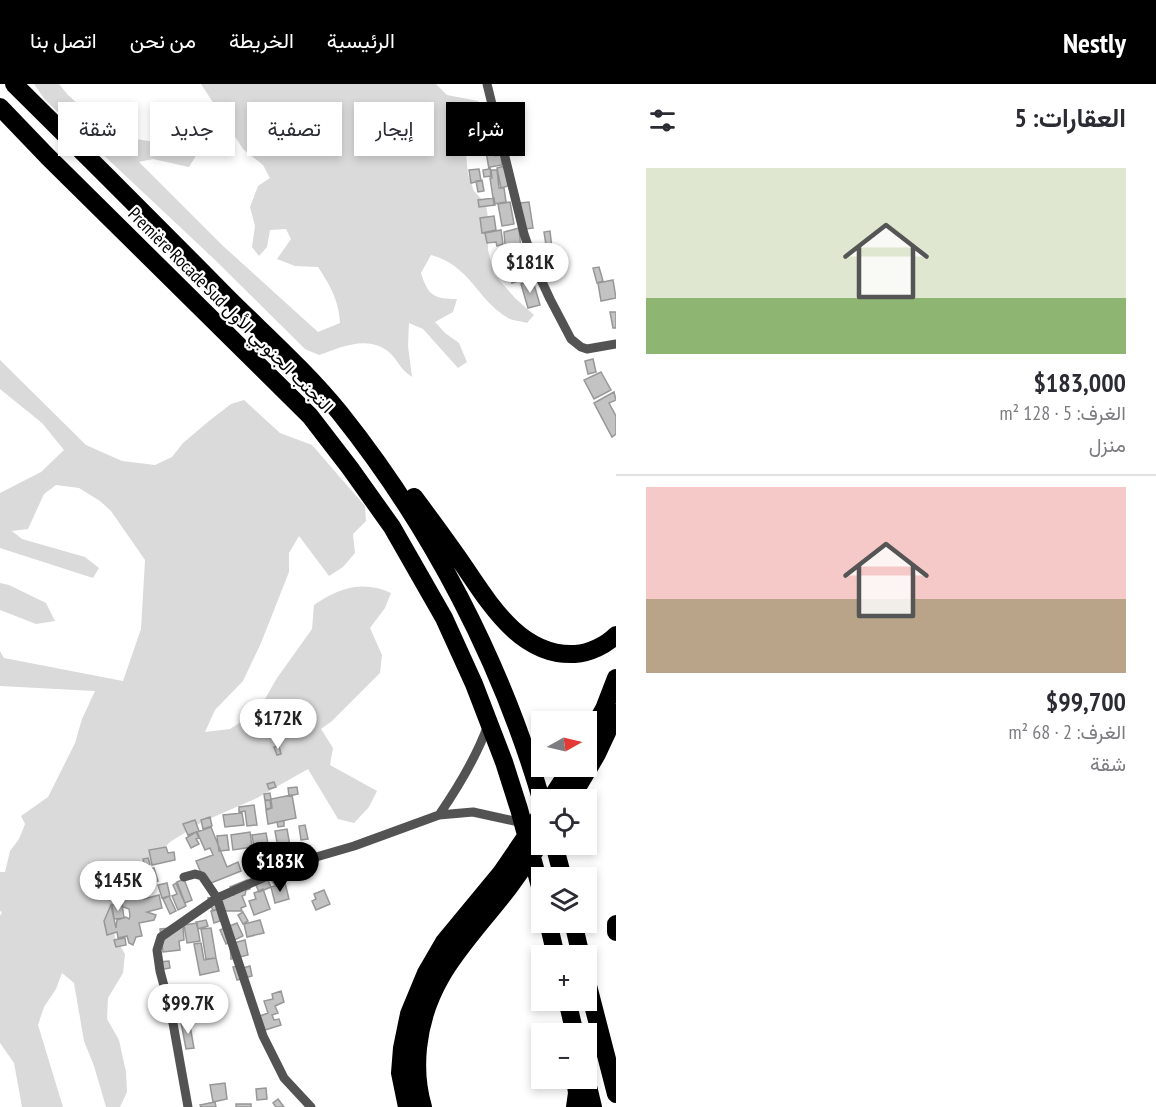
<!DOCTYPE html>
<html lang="ar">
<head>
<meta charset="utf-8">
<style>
  body { margin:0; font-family:"PT Sans Narrow",Vazirmatn,sans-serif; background:#f7f7f7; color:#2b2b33; direction:rtl; height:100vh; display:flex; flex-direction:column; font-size:22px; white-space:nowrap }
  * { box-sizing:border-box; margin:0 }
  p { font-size:20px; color:#7c7c81 }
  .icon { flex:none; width:33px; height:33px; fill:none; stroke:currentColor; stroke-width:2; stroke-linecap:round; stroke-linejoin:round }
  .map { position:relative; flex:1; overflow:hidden; direction:ltr }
  .details { display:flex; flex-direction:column; background:#fff; width:540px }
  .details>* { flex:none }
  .top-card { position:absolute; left:18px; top:18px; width:507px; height:54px; direction:rtl; display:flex; gap:12px }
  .needle { width:39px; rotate:82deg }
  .buttons { position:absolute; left:531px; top:627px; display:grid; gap:12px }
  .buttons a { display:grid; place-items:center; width:66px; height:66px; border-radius:0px; background:#fff; box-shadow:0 3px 9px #0003; font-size:30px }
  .price { position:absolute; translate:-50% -51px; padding:0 14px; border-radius:21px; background:#fff; color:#222; font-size:20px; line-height:39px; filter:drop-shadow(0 2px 3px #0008) }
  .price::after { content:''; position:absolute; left:50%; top:36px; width:18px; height:14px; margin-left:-9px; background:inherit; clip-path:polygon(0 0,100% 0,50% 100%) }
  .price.on { background:#000; color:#fff }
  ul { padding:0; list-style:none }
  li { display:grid; align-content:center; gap:12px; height:318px; padding:0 30px }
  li+li { border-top:2px solid #e1e1e2 }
  li span { display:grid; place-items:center; height:186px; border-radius:0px; color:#555 }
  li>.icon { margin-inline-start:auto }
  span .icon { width:108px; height:108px; fill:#fffc; stroke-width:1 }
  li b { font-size:26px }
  h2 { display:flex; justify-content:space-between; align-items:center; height:72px; padding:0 30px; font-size:26px }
  .tag { padding:0 21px; border-radius:0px; background:#fff; box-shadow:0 3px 9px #0003; font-size:21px; line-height:54px }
  .tag.on { background:#000; color:#fff }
  header { display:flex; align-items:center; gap:36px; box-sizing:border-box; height:84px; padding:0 30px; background:#000; color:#fff }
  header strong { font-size:28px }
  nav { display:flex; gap:33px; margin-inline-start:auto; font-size:21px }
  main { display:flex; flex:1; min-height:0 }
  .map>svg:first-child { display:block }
  .green { fill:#dadada }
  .building { fill:#c3c3c3; stroke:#979797; stroke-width:1.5 }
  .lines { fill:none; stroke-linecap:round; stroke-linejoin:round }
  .minor { stroke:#535353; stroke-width:9 }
  .motorway { stroke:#000; stroke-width:18 }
  .labels { text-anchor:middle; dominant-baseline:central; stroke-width:4.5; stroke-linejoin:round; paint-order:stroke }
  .street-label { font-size:18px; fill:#000; stroke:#fff }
</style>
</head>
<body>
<header>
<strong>Nestly</strong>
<nav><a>الرئيسية</a><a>الخريطة</a><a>من نحن</a><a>اتصل بنا</a></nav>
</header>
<main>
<section class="details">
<h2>العقارات: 5<svg class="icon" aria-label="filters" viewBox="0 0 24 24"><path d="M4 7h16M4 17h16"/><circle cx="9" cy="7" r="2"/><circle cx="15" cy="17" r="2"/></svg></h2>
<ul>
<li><span style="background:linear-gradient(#dfe7d0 70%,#8fb573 0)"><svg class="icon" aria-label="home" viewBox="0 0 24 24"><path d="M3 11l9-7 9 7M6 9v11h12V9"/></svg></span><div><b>$183,000</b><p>الغرف: 5 · 128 m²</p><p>منزل</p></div></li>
<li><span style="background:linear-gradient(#f6c9c9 60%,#b9a48a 0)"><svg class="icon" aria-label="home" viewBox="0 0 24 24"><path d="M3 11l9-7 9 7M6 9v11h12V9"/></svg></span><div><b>$99,700</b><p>الغرف: 2 · 68 m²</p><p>شقة</p></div></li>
</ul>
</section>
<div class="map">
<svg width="616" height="1023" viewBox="0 0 616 1023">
  <rect width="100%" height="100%" fill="#fff"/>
  <!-- green -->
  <path class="green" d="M34 0H59L68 11 112 51 185 63 197 70 189 83 153 75 139 78 222 161 318 248 340 239C339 217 330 201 318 183L295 182 277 175 291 155 286 145 270 146 267 163 259 172 252 163 255 142 250 123 258 102 270 94 263 81 243 65 201 0H436L447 11 478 17V23L459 48 466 70 468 90 474 107 486 120 488 134V166L494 190 515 214 534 231 527 239C521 237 513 237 508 234 476 215 471 182 431 171L421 189C428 211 433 215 457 215L453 228 435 238 445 249 459 259 467 278 458 284 423 245 409 239 408 262 412 293C399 284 399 278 390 269 369 250 341 263 319 271L305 265 214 175 45 16Z
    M0 276 86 361 122 377 155 381 172 373 183 359 209 337 231 320 244 316 280 349 312 361 365 422 366 437 353 450 355 469 343 483 329 492 299 452 289 469V488L261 559 243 597 215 626 205 648 230 645 258 627 277 594 312 545 314 521C339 504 362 496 391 509L385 524 370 544 382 571 380 589 332 637 321 645 333 664 330 681 377 707 369 723 354 739 338 735 308 685 257 714 202 738 170 758 146 782 112 839 115 853 125 870 123 889 108 914 107 935 119 956 126 988 127 1008 120 1023H106L94 982 84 957 74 899 62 889 56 905 44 923 38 941 63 1023H22L14 979 0 959V832L2 828 0 827V788H5L10 767 19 755 25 740 21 732 48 713 75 659 82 635 95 607 0 602V567L4 574 123 597 141 545 145 476 111 427 100 417 79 404 56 401 44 410 28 445 12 447 22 455 85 473 99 484 93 494 0 464V409L41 388 64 366 42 339 0 305Z
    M0 499 9 501 46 519 55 537 36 540 0 526Z"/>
  <!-- building -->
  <path class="building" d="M479 30 481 41 472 42 471 31Z
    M491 31 494 51 478 53 476 42 482 41 480 33Z
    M492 55 495 72 501 71 502 81 490 83 491 92 484 93 483 86 489 85 484 56Z
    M505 82 508 102 501 104 497 84Z
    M479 85 481 97 471 99 469 86Z
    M491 86H497L499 104H504L506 118 494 120 490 94H492Z
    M482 96 484 107 478 108 476 97Z
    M494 114 495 121 479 123 478 116Z
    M510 118 514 140 502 142 498 120Z
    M529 118 533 144 525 145 520 119Z
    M494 132 496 146 482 149 480 134Z
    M519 144 521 166 511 167 510 160H505L504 148Z
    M501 146 503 160 497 162 496 158 487 159 485 149Z
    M550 147 553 173 548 174 544 148Z
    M503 167 504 173 497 174 496 168Z
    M522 169 526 182 517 184 521 196 512 199 505 174Z
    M599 183 603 197 597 199 593 184Z
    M613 196 616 214 601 217 598 199Z
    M533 197 540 221 528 224 521 200Z
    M610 228H616V244H613Z
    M593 275 596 288 588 290 585 277Z
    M601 288 611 306 594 315 584 296Z
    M614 308 616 316 609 319 616 332V350L612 353 594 319Z
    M279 662 281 670 277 671 274 663Z
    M274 698 276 703 269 705 267 700Z
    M297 703 298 710 289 712 288 704Z
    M270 709 271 716 265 717 264 710Z
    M292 711 296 734 268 740 266 726 272 724 271 715Z
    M265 716H270L271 724 266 725Z
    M254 721 257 741 247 742 245 727 239 728V723Z
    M242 729 244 741 225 743 223 731Z
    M210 733 212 742 203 745 201 736Z
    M195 736 199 747 188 751 183 740Z
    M284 737V742L278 743 277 738Z
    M305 741 308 755 301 756 299 742Z
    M211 743 227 783 238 778 241 787 206 801 196 777 213 771 210 764 205 766 197 748Z
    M287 745 290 762 278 764 275 747Z
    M196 748 199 754 196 755 199 760 191 764 186 754Z
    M250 748 252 763 233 766 231 751Z
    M266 749 268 760 254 763 252 751Z
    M227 751 229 766 219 767 217 752Z
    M166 763 168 769 174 768 175 776 152 781 149 766Z
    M148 774 150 780 145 782 143 775Z
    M154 784 158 797 137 802 134 789Z
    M277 793 281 798 276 802 272 797Z
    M267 794 271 803 259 808 255 799Z
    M184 795 192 816 185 819 177 798Z
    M247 796 250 805 246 806 245 811 242 812 246 822 241 824 242 827H221L220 824 213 827 208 814 234 811 230 803Z
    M167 799 170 812 162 814 158 801Z
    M176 799 186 822 178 826 172 812 177 810 173 801Z
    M285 799 289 815 275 819 271 803Z
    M141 803 144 815 159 811 162 824 147 828 156 831 154 836 139 839 142 852 136 853 133 861 129 859 127 852 118 854 117 848 107 851 104 837 111 821 116 844 117 836 126 833 129 835 130 832 129 825 121 822 120 816 126 815 124 807Z
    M263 805 270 825 254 831 249 817 256 815 254 809Z
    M324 806 330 820 316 826 312 817 316 815 314 810Z
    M169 812 176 827 170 830 163 815Z
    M122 820 124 834 114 835 112 821Z
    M217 825 220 837 214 839 211 827Z
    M243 828 248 837 243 840 238 831Z
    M206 836 208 842 198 845 196 838Z
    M260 836 264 849 247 853 244 840Z
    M197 839 200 857 187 859 184 841Z
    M237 839 243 852 226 860 220 846Z
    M183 843 184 856 179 857 180 866 163 868 160 845Z
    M211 844 216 874 206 875 201 845Z
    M125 854 126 861 116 863 114 856Z
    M245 856 248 871 231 875 230 860Z
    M201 859 204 876 216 874 219 887 200 891 194 860Z
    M169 877 170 884 159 886 158 878Z
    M242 881 243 884 250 882 252 892 237 896 233 883Z
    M281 907 284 918 275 922 278 929 272 931 274 936 279 935 281 941 265 946 260 932 268 929 264 917 273 915 272 910Z
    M189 936 194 964 186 965 181 938Z
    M225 999 227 1015 213 1018 210 1001Z
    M266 1004 267 1015 257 1016 256 1005Z
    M278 1015 284 1023H276L273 1019Z
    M215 1018 216 1023H201L200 1021Z
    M236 1020H251V1023H236Z"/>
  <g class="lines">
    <!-- minor -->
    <path class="minor" d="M487 0 524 150 536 185 550 215 571 255 581 263 587 265 616 260
      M439 731C459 702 476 674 488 641
      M184 793 195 790 202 792 217 814 263 952 284 994 311 1023
      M188 1023 171 928 160 887 157 866 161 853 217 814 299 778 354 762 439 731 473 728 523 739"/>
    <!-- motorway -->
    <path class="motorway" d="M14 0C85 70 156 141 226 212 264 250 306 287 340 329 431 443 501 577 542 718
      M0 23 48 73 310 332 350 384 392 443 444 534 474 600 504 678 519 725 542 810
      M414 413C429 433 443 452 457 472 486 513 517 573 575 570 590 569 606 561 616 551
      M586 657 604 625 616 594
      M550 716 572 682
      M570 716 597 670 616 629
      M554 760 563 794
      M548 838 556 872
      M573 838 581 872
      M616 840V848
      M586 894 616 1010
      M567 916 575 950
      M586 994 593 1023
      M407 1023 400 989 402 964 409 930 426 889 444 858 501 789 542 729
      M423 1023C417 1003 416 985 418 964 425 894 467 858 507 806 519 790 530 773 542 757
      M575 1023 577 1009 575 994"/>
  </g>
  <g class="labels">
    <!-- street labels -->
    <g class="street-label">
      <text transform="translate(231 226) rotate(45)">Première Rocade Sud التجنب الجنوبي الأول</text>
    </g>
  </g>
</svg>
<div class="buttons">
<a><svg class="needle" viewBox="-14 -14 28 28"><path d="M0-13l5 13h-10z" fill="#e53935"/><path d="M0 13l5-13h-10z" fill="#7c7c81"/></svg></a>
<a><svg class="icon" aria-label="locate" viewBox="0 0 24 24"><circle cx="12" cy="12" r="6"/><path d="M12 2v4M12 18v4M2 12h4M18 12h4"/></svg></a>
<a><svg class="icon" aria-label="layers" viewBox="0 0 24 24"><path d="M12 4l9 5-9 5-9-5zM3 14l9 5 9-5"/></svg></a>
<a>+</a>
<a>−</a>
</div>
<b class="price" style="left:530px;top:210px">$181K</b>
<b class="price" style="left:278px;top:666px">$172K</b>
<b class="price on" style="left:280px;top:809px">$183K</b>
<b class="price" style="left:118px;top:828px">$145K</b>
<b class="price" style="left:188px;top:951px">$99.7K</b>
<div class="top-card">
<a class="tag on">شراء</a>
<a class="tag">إيجار</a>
<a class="tag">تصفية</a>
<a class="tag">جديد</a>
<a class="tag">شقة</a>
</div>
</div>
</main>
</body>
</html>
